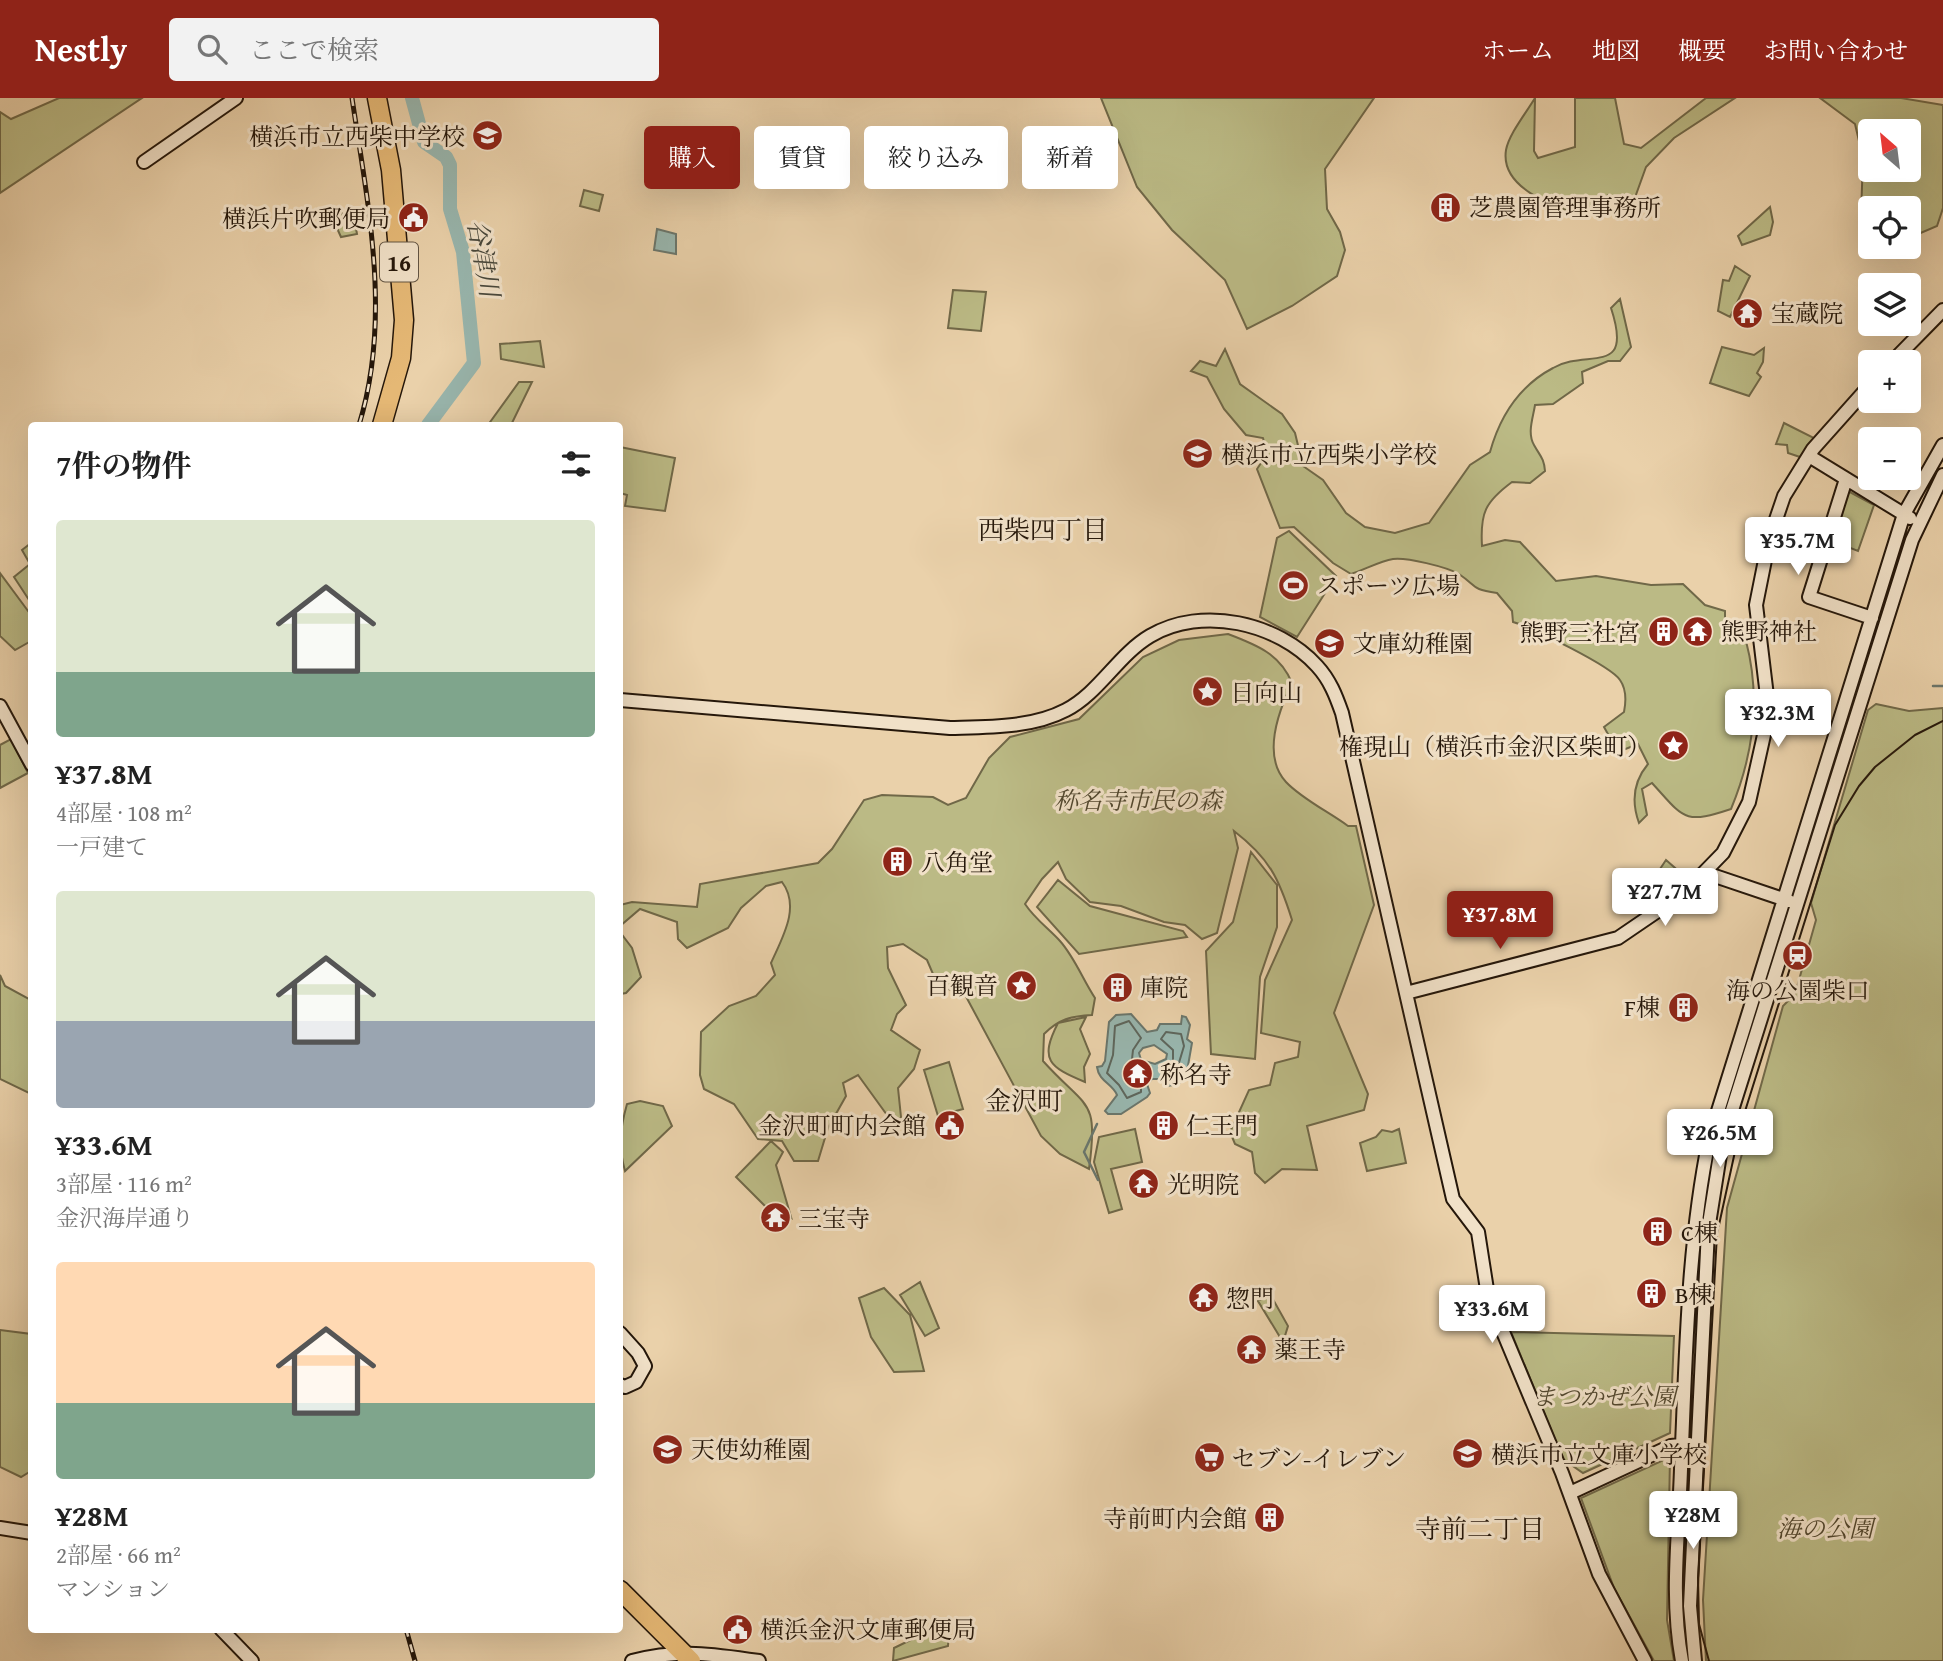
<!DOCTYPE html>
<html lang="ja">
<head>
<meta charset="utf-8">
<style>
  body { margin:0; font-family:"Gentium Book Plus","Noto Serif JP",serif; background:#f2f2f2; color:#222; height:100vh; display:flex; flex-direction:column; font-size:26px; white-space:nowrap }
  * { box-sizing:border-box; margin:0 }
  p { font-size:23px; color:#767676 }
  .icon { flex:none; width:38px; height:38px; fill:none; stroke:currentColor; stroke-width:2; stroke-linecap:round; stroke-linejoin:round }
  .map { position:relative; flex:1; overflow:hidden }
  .drawer { position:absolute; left:28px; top:324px; width:595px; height:1211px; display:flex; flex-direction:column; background:#fff; border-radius:7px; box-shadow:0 7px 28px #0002 }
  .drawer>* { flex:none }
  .hud { position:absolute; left:644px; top:28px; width:665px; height:63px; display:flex; gap:14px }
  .needle { width:46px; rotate:332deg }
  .fabs { position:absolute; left:1858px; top:21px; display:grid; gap:14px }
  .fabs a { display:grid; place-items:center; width:63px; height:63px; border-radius:7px; background:#fff; box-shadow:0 7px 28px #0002; font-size:35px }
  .price { position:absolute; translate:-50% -60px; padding:0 16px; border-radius:7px; background:#fff; color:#222; font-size:23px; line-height:46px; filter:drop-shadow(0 2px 4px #0008) }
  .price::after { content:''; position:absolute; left:50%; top:42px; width:21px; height:16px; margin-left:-10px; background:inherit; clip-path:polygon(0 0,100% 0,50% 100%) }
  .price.on { background:#8f2418; color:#fff }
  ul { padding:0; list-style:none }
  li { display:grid; align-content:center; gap:14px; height:371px; padding:0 28px }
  li span { display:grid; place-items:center; height:217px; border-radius:7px; color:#555 }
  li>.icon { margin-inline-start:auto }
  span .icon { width:126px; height:126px; fill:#fffc; stroke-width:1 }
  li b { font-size:30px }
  h2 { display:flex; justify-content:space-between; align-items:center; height:84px; padding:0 28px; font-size:30px }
  .tag { padding:0 24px; border-radius:7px; background:#fff; box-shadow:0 7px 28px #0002; font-size:24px; line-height:63px }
  .tag.on { background:#8f2418; color:#fff }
  header { display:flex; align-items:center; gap:42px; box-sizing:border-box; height:98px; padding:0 35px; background:#8f2418; color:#fff }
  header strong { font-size:33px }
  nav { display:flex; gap:38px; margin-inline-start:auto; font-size:24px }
  .search { width:490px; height:63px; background:#f2f2f2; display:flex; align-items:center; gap:18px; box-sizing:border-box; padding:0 24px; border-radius:7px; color:#767676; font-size:26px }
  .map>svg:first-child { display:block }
  .green { fill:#bbba85; stroke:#706848; stroke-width:2; fill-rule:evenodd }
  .water { fill:#98b6ae; stroke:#6a766c; stroke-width:2; fill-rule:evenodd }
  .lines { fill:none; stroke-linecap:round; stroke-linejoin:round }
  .shore { stroke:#5e665c; stroke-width:2 }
  .stream { stroke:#6a766c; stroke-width:2.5 }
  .river { stroke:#98b6ae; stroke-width:14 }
  .secondary-casing { stroke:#25170a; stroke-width:16 }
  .highway-casing { stroke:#25170a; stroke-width:21 }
  .secondary { stroke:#f1e1c8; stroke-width:12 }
  .highway { stroke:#e5b875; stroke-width:18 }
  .tram { stroke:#25170a; stroke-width:2 }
  .rail-casing { stroke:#25170a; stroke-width:5 }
  .rail { stroke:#f1e1c8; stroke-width:2.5; stroke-dasharray:8; stroke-linecap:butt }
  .labels { text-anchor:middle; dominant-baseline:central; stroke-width:6; stroke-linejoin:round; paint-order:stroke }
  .shield { fill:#f1e1c8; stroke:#625443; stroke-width:2 }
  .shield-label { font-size:23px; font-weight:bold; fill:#25170a }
  .poi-label { font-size:24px; fill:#25170a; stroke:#f1e1c8; text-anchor:start }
  .park-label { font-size:24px; font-style:italic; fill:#52482f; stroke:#f1e1c8 }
  .water-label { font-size:26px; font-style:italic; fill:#48473b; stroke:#f1e1c8 }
  .neighbourhood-label { font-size:26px; fill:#25170a; stroke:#f1e1c8 }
</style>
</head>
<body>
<header>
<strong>Nestly</strong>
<div class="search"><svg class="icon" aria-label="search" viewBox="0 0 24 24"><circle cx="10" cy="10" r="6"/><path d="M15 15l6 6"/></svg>ここで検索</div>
<nav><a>ホーム</a><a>地図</a><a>概要</a><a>お問い合わせ</a></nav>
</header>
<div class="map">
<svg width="1943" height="1563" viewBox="0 0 1943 1563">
  <rect width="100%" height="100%" fill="#ead1aa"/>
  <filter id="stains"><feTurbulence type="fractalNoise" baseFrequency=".00286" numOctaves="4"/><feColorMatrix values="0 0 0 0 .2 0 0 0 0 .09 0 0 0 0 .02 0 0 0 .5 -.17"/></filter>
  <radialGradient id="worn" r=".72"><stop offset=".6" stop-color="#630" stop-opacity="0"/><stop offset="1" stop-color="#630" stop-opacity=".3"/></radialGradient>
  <!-- green -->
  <path class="green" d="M59 0H142L0 95V14L11 21Z
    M1101 0H1374L1325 71 1327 111 1340 134 1345 152 1337 178 1292 208 1247 231 1225 182 1172 132 1137 89Z
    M1535 0 1534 53 1538 60 1575 49V0H1615L1624 46 1641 50 1706 0H1735L1674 40 1646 69 1633 105 1608 97 1581 117C1553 108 1500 90 1506 52 1509 36 1526 15 1535 0Z
    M1820 0H1901L1943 7V110L1937 128 1916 137 1909 128V110H1871V115L1861 117 1863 60 1855 26ZM1871 33H1909V72H1871Z
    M584 92 603 97 599 113 580 108Z
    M1770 109 1773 124 1770 137 1742 147 1738 138Z
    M353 114 357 136 341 139 331 117Z
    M1735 168 1750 178 1730 219 1718 213 1723 182 1729 183Z
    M953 192 986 194 981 233 948 230Z
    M1620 201 1631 249 1620 263H1608L1582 274 1583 285 1553 306 1535 307C1533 320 1527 335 1534 347 1540 358 1544 360 1545 373L1530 385 1512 384C1485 404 1480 415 1482 448L1505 442 1520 444 1556 483 1596 478 1651 487 1683 486 1705 507 1725 513V543H1746C1761 600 1753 658 1731 711 1683 727 1684 720 1652 685L1642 691 1647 717 1639 725C1631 703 1633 684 1648 666L1638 646 1618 654 1604 629 1624 614C1626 604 1627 592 1620 582 1611 568 1531 529 1513 524L1512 513 1497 495C1470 491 1478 489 1459 476 1447 469 1406 459 1393 461 1380 463 1364 472 1351 476L1333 465 1294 429 1280 430 1257 371 1267 356 1263 340 1246 337 1224 311 1207 279 1191 273 1200 263 1216 268 1225 251 1240 286 1282 316 1295 335 1303 368 1323 382 1346 415 1365 429 1395 435 1429 425 1470 367 1490 354C1500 318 1519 288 1553 270 1587 250 1634 280 1611 210Z
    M540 243 544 269 501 261 500 246Z
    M1722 249 1754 257 1764 250 1763 264 1757 275 1761 279 1749 298 1710 285Z
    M519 284H532L511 327H488Z
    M1784 325 1814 340 1800 359 1788 355 1787 347 1776 346Z
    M620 349 675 360 665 413 625 408 627 397 620 395Z
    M1848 393 1874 407 1858 453 1830 442Z
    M1289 433 1336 478 1297 539 1260 519 1277 440Z
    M31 445V505L14 479 30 466 22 452Z
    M0 475 31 517V543L15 552 0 538Z
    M1228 536C1257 547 1280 556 1292 585 1279 612 1261 657 1286 684 1302 701 1329 714 1348 728H1356L1374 807 1334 915 1368 996 1364 1012 1307 1028 1317 1072 1282 1071 1265 1085 1255 1075 1252 1054 1235 1046 1230 1034 1249 992 1270 987 1275 965 1298 959 1300 944 1261 935 1265 882 1292 822C1279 780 1269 760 1234 733L1238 750 1217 835 1202 841 1185 827 1164 824 1121 808 1090 804 1066 781 1058 764 1042 781 1025 806C1035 821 1048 830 1060 843 1075 860 1083 882 1095 900L1092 917C1071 918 1059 921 1044 936L1043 963C1087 1012 1099 999 1089 1071L1060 1056 1041 1038 963 893 939 890 927 862 903 846 887 849 888 870 906 907 897 916 891 932 920 952 914 971 898 990 901 1019 895 1028 858 977 843 985 846 998 828 1030 818 1063H794L782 1043 758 1041 734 1006 704 991 700 977 701 934 729 908 756 898 775 877 771 865C782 840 801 809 782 784L766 788 741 810 728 830 687 850 678 841 677 824 640 811 620 828V807L632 804 697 809 700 786 818 765 832 751 864 702 882 697 933 699 948 707 966 700 989 660 1010 639 1079 621 1143 559 1179 542Z
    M1876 606 1909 613 1943 610V1563H1706L1703 1502 1727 1110 1783 908 1795 896 1816 822 1811 805 1868 612Z
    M11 641 28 675 0 690V647Z
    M1251 754 1277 787V829L1260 879 1255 961 1211 956 1206 853 1233 824Z
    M1666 762 1690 783 1678 792 1658 774Z
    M1058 782 1090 808 1183 833 1187 839 1079 856 1037 809Z
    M620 834 632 850 641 879 626 895 620 896Z
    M0 877 5 888 31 902V996L0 981Z
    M1086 919 1080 931 1090 956 1084 969 1085 984C1049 969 1039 962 1058 925Z
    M949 964 963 1011 938 1018 924 972Z
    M640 1003 663 1008 672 1028 625 1073C618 1048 620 1031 627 1006Z
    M1135 1031 1142 1064 1111 1071 1122 1111 1109 1115 1094 1064 1099 1039Z
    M1399 1031 1406 1065 1367 1073 1360 1045 1376 1039 1382 1032 1392 1034Z
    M771 1043 783 1054 776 1067 791 1119 777 1106 770 1113 736 1079Z
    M920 1184 939 1230 925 1238 900 1197Z
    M884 1190 910 1217 924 1273 894 1274 871 1239 859 1200Z
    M1270 1196 1288 1228 1283 1244 1258 1203Z
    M0 1232 31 1236V1373L21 1379 0 1369Z
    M1511 1234 1674 1238 1670 1335 1583 1375 1563 1361Z
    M1670 1359 1667 1522 1674 1563H1654L1614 1490 1581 1400Z
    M949 1532 948 1548 893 1563 894 1550 929 1533Z"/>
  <!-- water -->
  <path class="water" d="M657 131 676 136V156L654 152Z
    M1131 916 1147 934 1157 932 1160 926H1181L1182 918 1186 919 1190 927 1187 941 1192 945 1186 979 1178 986 1168 988 1162 981H1152L1147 986 1150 995 1147 999 1121 1016H1108L1105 1013 1117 997C1112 985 1099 984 1097 969L1102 968 1105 963 1109 924 1116 917ZM1154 947 1167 956 1166 961 1155 966 1141 962 1139 955 1143 950Z"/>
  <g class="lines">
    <!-- shore -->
    <path class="shore" d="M1129 923 1141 940 1133 952 1132 961 1148 974 1141 983V994L1127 1000 1119 987 1107 975 1113 957 1115 928Z
      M1166 934 1181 936 1184 948 1178 968 1173 965V952L1161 941Z"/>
    <!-- stream -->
    <path class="stream" d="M1933 588H1943
      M1097 1026 1084 1054 1098 1082"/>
    <!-- river -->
    <path class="river" d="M412 0 424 44 446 59 450 67V111L463 154 474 265 428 327"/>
    <defs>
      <path id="secondary" d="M144 64 236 0
        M1892 264 1943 212
        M1809 358 1910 420
        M1846 381 1809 499 1872 520
        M620 602 950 630C988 629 1032 630 1066 612 1099 595 1118 557 1150 538 1202 507 1278 525 1317 568 1330 582 1336 598 1342 615L1453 1101 1478 1134 1488 1198 1562 1375 1599 1476 1645 1563
        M0 608 32 667
        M1706 775 1789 803
        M1406 895 1618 840 1684 795 1723 755 1749 704 1766 628 1767 598 1756 507 1769 442 1784 398 1813 351 1871 286
        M620 1235 638 1255 645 1268 636 1284 625 1289 620 1287
        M1570 1395 1671 1348 1689 1346
        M0 1430 32 1435
        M221 1531 252 1563
        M632 1563C678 1551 713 1556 759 1563
        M1682 1563C1670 1499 1679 1435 1681 1371 1686 1261 1687 1150 1709 1042L1904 416 1943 347
        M1695 1563 1690 1508 1708 1132 1722 1044 1912 442 1943 377"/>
      <path id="highway" d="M377 0 391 72 404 222 401 260 382 327
        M620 1492 691 1563"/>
    </defs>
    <!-- secondary casing -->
    <use href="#secondary" class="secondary-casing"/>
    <!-- highway casing -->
    <use href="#highway" class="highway-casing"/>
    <!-- secondary -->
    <use href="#secondary" class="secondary"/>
    <!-- highway -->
    <use href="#highway" class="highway"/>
    <!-- tram -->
    <path class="tram" d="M1709 1563 1699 1526 1698 1480 1717 1136 1741 1026 1835 727 1859 688 1875 669 1915 637 1943 623"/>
    <defs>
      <path id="rail" d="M352 0C368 108 392 220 359 327
        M406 1531 415 1563"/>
    </defs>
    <!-- rail casing -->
    <use href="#rail" class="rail-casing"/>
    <!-- rail -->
    <use href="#rail" class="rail"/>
  </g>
  <!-- icons -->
  <defs>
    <symbol id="school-disc" viewBox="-11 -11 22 22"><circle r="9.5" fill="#8f2418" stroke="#f1e1c8"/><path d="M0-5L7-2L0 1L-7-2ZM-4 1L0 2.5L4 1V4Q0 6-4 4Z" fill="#fff"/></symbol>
    <symbol id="building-disc" viewBox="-11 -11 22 22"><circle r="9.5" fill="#8f2418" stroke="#f1e1c8"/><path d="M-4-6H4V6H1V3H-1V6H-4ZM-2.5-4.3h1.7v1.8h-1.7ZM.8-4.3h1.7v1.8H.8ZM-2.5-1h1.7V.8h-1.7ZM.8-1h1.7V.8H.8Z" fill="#fff"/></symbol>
    <symbol id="civic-disc" viewBox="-11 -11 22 22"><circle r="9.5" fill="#8f2418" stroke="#f1e1c8"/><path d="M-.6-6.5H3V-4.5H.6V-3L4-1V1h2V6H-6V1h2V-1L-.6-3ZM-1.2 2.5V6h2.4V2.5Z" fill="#fff"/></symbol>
    <symbol id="temple-disc" viewBox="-11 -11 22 22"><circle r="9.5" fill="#8f2418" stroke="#f1e1c8"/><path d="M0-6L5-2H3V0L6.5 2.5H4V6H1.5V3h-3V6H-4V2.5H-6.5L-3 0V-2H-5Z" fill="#fff"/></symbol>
    <symbol id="stadium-disc" viewBox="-11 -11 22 22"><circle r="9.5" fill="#8f2418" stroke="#f1e1c8"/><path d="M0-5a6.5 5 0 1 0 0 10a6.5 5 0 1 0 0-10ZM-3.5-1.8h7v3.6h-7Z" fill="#fff"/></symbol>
    <symbol id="sight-disc" viewBox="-11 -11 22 22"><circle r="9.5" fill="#8f2418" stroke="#f1e1c8"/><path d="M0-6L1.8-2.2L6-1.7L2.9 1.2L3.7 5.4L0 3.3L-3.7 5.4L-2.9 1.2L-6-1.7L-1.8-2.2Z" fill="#fff"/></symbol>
    <symbol id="station-disc" viewBox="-11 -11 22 22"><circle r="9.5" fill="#8f2418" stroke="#f1e1c8"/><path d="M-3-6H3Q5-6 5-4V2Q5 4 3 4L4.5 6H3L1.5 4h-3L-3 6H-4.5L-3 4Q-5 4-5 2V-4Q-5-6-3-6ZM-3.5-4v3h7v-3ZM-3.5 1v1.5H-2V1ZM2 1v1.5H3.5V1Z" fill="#fff"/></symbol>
    <symbol id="supermarket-disc" viewBox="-11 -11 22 22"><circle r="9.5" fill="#8f2418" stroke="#f1e1c8"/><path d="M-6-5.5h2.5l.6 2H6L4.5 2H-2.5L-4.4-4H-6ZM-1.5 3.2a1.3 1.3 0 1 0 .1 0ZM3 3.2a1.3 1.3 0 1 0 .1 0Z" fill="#fff"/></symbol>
  </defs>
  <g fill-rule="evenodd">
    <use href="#school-disc" x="470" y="20" width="35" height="35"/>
    <use href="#building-disc" x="1428" y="92" width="35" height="35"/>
    <use href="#civic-disc" x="396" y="102" width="35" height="35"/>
    <use href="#temple-disc" x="1730" y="198" width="35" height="35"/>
    <use href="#school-disc" x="1180" y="338" width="35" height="35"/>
    <use href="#stadium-disc" x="1276" y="470" width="35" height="35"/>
    <use href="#temple-disc" x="1680" y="516" width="35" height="35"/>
    <use href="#building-disc" x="1646" y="516" width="35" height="35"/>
    <use href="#school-disc" x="1312" y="528" width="35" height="35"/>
    <use href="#sight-disc" x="1190" y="576" width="35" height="35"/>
    <use href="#sight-disc" x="1656" y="630" width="35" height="35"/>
    <use href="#building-disc" x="880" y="746" width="35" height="35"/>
    <use href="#station-disc" x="1780" y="840" width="35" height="35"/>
    <use href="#sight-disc" x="1004" y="870" width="35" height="35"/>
    <use href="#building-disc" x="1100" y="872" width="35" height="35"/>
    <use href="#building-disc" x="1666" y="892" width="35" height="35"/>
    <use href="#temple-disc" x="1120" y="958" width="35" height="35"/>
    <use href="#civic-disc" x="932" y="1010" width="35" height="35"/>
    <use href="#building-disc" x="1146" y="1010" width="35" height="35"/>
    <use href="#temple-disc" x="1126" y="1068" width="35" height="35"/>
    <use href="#temple-disc" x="758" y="1102" width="35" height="35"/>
    <use href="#building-disc" x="1640" y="1116" width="35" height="35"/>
    <use href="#building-disc" x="1634" y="1178" width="35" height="35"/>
    <use href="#temple-disc" x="1186" y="1182" width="35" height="35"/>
    <use href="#temple-disc" x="1234" y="1234" width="35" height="35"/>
    <use href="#school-disc" x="650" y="1334" width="35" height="35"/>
    <use href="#school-disc" x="1450" y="1338" width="35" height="35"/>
    <use href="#supermarket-disc" x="1192" y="1342" width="35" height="35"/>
    <use href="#building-disc" x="1252" y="1402" width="35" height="35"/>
    <use href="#civic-disc" x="720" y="1514" width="35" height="35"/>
  </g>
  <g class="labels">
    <!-- shield labels -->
    <rect class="shield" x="380" y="144.5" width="38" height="39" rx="5"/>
    <g class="shield-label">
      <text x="399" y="164">16</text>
    </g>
    <!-- poi labels -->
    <g class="poi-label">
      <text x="465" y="38" text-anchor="end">横浜市立西柴中学校</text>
      <text x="1469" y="109">芝農園管理事務所</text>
      <text x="390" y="120" text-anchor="end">横浜片吹郵便局</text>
      <text x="1771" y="215">宝蔵院</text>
      <text x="1221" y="356">横浜市立西柴小学校</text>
      <text x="1317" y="487">スポーツ広場</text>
      <text x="1721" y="533">熊野神社</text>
      <text x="1640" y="534" text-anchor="end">熊野三社宮</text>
      <text x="1353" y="545">文庫幼稚園</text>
      <text x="1230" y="594">日向山</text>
      <text x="1651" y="648" text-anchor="end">権現山（横浜市金沢区柴町）</text>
      <text x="921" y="764">八角堂</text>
      <text x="998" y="887" text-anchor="end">百観音</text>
      <text x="1140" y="889">庫院</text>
      <text x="1798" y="892" text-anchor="middle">海の公園柴口</text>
      <text x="1660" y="909" text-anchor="end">F棟</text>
      <text x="1160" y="976">称名寺</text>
      <text x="926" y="1027" text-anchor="end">金沢町町内会館</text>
      <text x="1186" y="1027">仁王門</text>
      <text x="1167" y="1086">光明院</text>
      <text x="798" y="1120">三宝寺</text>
      <text x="1681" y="1134">C棟</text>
      <text x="1675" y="1196">B棟</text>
      <text x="1226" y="1200">惣門</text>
      <text x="1274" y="1251">薬王寺</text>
      <text x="691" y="1351">天使幼稚園</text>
      <text x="1491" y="1356">横浜市立文庫小学校</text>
      <text x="1232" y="1360">セブン-イレブン</text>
      <text x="1247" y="1420" text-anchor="end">寺前町内会館</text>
      <text x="760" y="1531">横浜金沢文庫郵便局</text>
    </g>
    <!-- park labels -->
    <g class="park-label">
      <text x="1138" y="702">称名寺市民の森</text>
      <text x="1604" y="1298">まつかぜ公園</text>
      <text x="1825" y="1430">海の公園</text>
    </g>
    <!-- water labels -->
    <g class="water-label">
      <text transform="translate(484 160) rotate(80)">谷津川</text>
    </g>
    <!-- neighbourhood labels -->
    <g class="neighbourhood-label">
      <text x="1043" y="431">西柴四丁目</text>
      <text x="1024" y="1002">金沢町</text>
      <text x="1480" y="1430">寺前二丁目</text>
    </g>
  </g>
  <rect width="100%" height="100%" filter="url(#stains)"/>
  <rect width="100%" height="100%" fill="url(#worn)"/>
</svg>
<div class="fabs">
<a><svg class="needle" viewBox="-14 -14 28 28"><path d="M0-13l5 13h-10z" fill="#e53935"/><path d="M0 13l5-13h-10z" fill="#767676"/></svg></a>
<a><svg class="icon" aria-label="locate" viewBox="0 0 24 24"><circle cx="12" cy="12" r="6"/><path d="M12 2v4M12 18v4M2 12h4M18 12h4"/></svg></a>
<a><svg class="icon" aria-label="layers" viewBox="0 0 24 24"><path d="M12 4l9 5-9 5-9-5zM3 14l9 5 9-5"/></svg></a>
<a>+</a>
<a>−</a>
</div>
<b class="price" style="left:1798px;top:479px">¥35.7M</b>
<b class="price" style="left:1778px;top:651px">¥32.3M</b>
<b class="price" style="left:1665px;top:830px">¥27.7M</b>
<b class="price on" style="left:1500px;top:853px">¥37.8M</b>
<b class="price" style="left:1720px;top:1071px">¥26.5M</b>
<b class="price" style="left:1492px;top:1247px">¥33.6M</b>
<b class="price" style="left:1693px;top:1453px">¥28M</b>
<div class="hud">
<a class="tag on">購入</a>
<a class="tag">賃貸</a>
<a class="tag">絞り込み</a>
<a class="tag">新着</a>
</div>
<section class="drawer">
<h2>7件の物件<svg class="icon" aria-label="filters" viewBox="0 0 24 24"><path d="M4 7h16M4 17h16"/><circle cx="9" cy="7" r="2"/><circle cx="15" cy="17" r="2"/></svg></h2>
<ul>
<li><span style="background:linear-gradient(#dfe7d0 70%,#7fa58c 0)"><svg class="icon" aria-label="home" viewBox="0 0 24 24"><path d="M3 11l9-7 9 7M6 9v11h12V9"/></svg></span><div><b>¥37.8M</b><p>4部屋 · 108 m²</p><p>一戸建て</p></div></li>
<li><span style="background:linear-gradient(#dfe7d0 60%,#9aa5b1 0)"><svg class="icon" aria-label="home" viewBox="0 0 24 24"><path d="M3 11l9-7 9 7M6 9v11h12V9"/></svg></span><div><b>¥33.6M</b><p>3部屋 · 116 m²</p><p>金沢海岸通り</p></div></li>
<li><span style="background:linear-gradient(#ffd9b3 65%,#7fa58c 0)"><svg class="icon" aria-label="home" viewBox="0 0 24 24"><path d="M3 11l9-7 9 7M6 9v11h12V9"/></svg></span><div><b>¥28M</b><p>2部屋 · 66 m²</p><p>マンション</p></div></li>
</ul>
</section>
</div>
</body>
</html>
